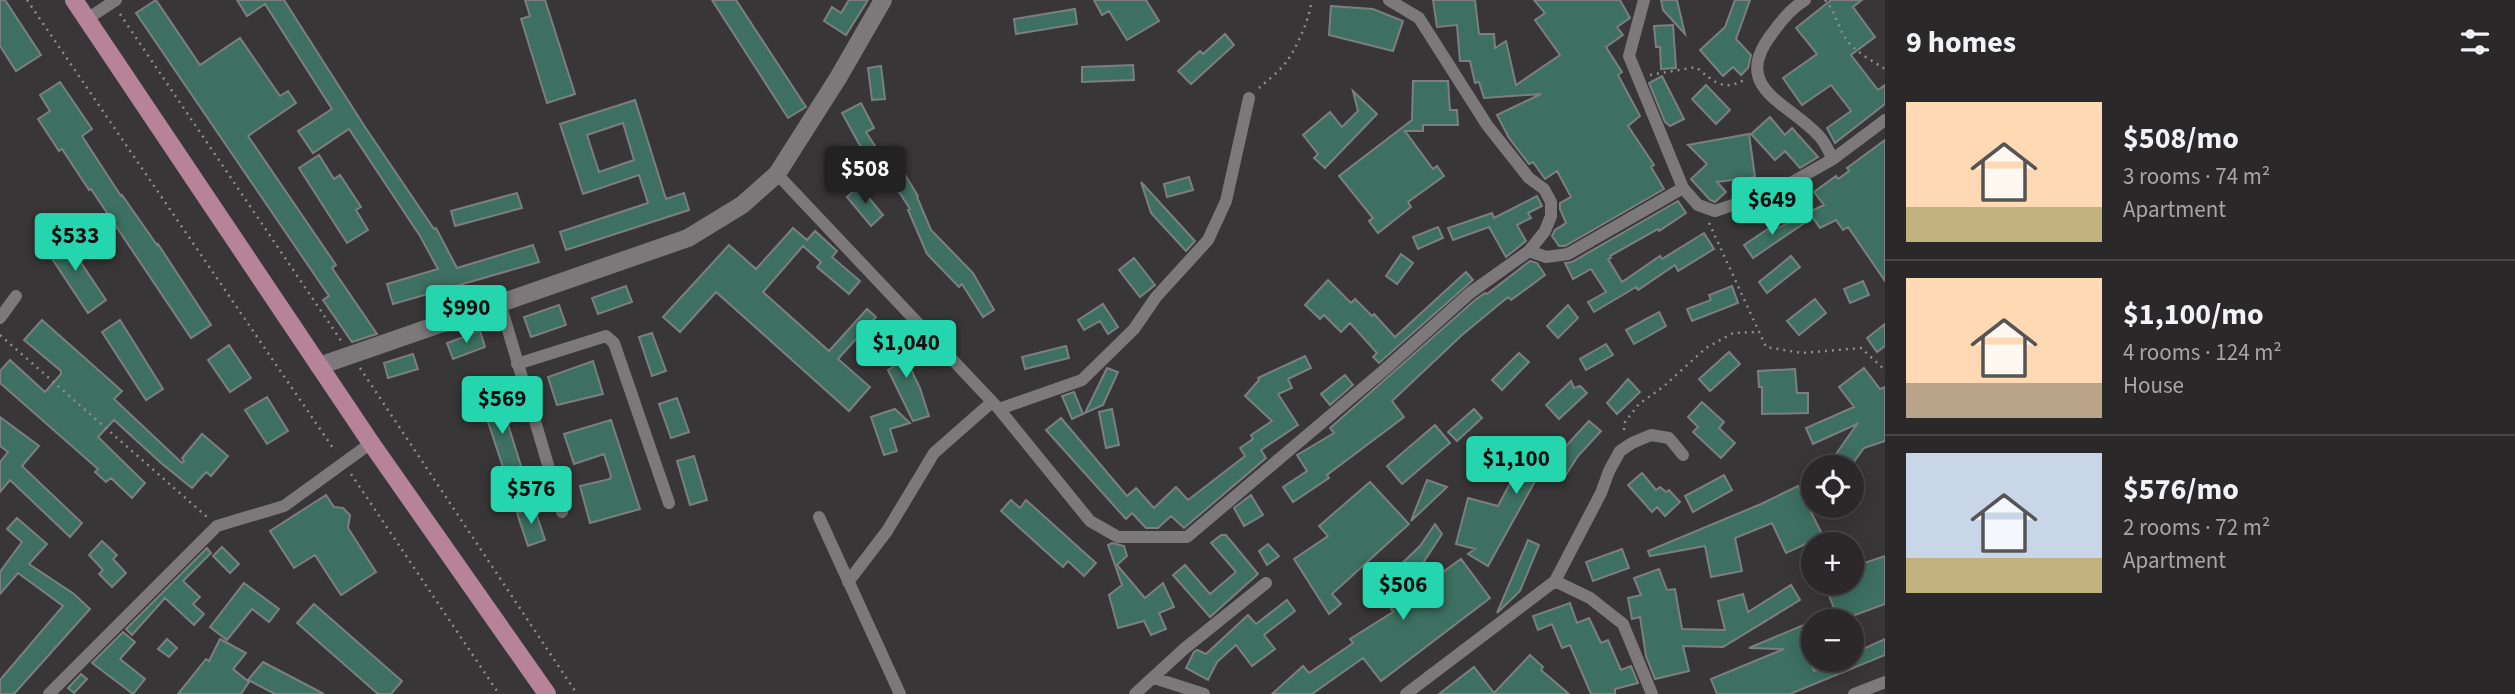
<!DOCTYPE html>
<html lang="en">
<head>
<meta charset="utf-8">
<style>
  body { margin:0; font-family:"Source Sans 3",sans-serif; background:#333031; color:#f1f3f6; height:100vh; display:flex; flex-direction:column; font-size:26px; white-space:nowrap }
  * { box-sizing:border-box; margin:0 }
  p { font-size:23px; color:#a6a6a8 }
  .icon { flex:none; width:38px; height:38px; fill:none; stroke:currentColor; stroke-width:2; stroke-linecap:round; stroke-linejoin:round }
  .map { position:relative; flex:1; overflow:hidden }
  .details { display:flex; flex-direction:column; background:#2b2829; width:630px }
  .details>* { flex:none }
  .tools { position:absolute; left:1801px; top:455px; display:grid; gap:14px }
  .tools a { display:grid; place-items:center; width:63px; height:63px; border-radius:50%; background:#2b2829; box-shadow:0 4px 18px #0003,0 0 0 2px #474446; font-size:35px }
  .price { position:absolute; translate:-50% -60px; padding:0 16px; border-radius:7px; background:#24d5ae; color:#111; font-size:23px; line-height:46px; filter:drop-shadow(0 2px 4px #0008) }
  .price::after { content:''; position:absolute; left:50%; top:42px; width:21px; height:16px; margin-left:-10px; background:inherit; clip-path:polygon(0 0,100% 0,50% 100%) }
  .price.selected { background:#222; color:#fff }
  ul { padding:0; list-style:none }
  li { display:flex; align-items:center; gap:21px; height:175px; padding:0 21px }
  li+li { border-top:2px solid #474446 }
  li span { display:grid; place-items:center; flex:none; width:196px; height:140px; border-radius:0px; color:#555 }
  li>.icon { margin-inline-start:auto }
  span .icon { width:84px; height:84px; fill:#fffc; stroke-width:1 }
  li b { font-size:30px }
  h2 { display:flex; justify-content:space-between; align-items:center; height:84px; padding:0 21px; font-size:30px }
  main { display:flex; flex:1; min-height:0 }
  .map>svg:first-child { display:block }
  .building { fill:#3d7061; stroke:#7c7f7e; stroke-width:2; fill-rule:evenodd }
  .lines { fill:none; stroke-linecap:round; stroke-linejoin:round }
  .path { stroke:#8e8c8d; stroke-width:2.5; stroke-dasharray:2 5; stroke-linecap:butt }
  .street { stroke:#7d797b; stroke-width:12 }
  .secondary { stroke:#7d797b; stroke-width:18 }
  .primary { stroke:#b68397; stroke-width:18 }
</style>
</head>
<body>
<main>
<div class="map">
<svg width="1885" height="694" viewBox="0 0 1885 694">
  <rect width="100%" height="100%" fill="#393637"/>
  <!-- building -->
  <path class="building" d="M0 0H5L41 55 16 71 0 46Z
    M156 0 200 65 240 38 280 96 288 91 296 103 248 136 336 265 332 268 377 334 352 342 323 300 329 296 136 13Z
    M237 0H284L365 127 434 229 436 228 457 268 533 245 539 262 393 304 387 284 438 269 420 236 349 129 313 153 298 131 332 109 265 4 247 16Z
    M525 0H545L575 94 547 103 521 19 530 16Z
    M712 0H736L806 107 788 118Z
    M849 0H868L846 35 824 21 832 7 841 13Z
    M1094 0H1146L1159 21 1127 40 1109 11 1102 15Z
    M1433 0H1475L1479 34H1494L1495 48 1506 41 1516 85 1560 55 1535 20 1545 13 1534 0H1620L1630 18 1617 27 1623 35 1606 47 1622 72 1618 75 1640 116 1628 126 1654 165 1651 167 1664 189 1565 246H1559L1552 236 1555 230 1566 223 1560 209V203L1571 197 1557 171 1545 179 1533 162 1529 164 1509 138 1497 115 1541 94 1484 98 1479 82 1475 83 1470 61H1460L1457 25 1437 27Z
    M1661 0H1677L1685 34 1663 10Z
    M1735 0H1750L1736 39 1751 55 1748 68 1741 75 1733 67 1723 76 1700 50 1725 27Z
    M1831 0H1862L1853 7 1875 37 1851 55 1878 90 1885 85V104L1835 143 1827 128 1851 111 1831 85 1802 105 1783 78 1817 54 1796 28Z
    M1331 6 1373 9 1403 21 1393 51 1329 35Z
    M1075 9 1077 24 1016 34 1014 19Z
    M1673 25 1676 68 1661 69 1660 47H1656L1654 26Z
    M1225 34 1234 45 1191 84 1178 71 1200 51 1203 54Z
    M1133 65 1134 80 1082 82V67Z
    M881 66 885 99 872 100 868 68Z
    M1662 76 1684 119 1670 126 1665 122 1649 83Z
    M1413 81H1448L1450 110H1457L1458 125H1423V131H1405L1433 169 1437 166 1444 176 1408 202 1411 207 1378 233 1369 221 1373 218 1339 176 1412 120Z
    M60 82 92 129 82 136 121 196 122 195 157 245 158 244 211 325 191 338 91 189 89 190 62 149 59 151 38 119 50 111 40 95Z
    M1706 85 1730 110 1716 124 1692 99Z
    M1353 91 1377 114 1325 168 1314 158 1318 154 1303 135 1330 112 1342 127 1358 111Z
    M635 100 666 199 684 193 689 210 566 250 560 232 648 203 639 175 583 194 560 124ZM623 123 634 160 599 172 587 135Z
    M861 103 874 128 866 132 886 163 874 171 842 113Z
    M1770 117 1785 135 1792 128 1818 157 1800 168 1785 151 1775 160 1751 134Z
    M1749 134 1755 177 1717 182 1726 192 1715 202 1710 200 1691 179 1707 164 1688 145Z
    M1885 140V281L1848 227 1843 230 1836 220 1820 228 1809 212 1824 205 1814 192 1836 176 1838 179 1849 171 1847 168Z
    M319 155 334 179 340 175 361 207 356 210 368 230 347 243 299 168Z
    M901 168 918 196 917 197 931 230 973 273 994 310 983 317 962 284 959 287 927 254 908 210 910 209 889 176Z
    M1189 177 1193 190 1167 197 1164 184Z
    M1141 182 1195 241 1186 251 1151 213Z
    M859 186 883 215 871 226 847 197Z
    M517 193 522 208 455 226 451 211Z
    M1537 196 1542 206 1528 213 1531 218 1517 225 1526 241 1506 257 1489 227 1453 240 1448 228 1492 213 1494 218Z
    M1678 201 1686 213 1659 231 1658 229 1610 256 1611 258 1608 259 1622 282 1660 256 1662 259 1704 233 1714 249 1678 271 1675 265 1638 290 1636 287 1594 312 1588 302 1606 292 1591 269 1573 279 1565 263 1572 262Z
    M1802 216 1806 222 1753 258 1744 245 1768 229 1770 232Z
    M1438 227 1443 238 1418 249 1413 237Z
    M793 228 807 240 815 231 837 251 832 257 860 281 849 294 817 267 821 262 803 246 763 292 829 351 867 309 876 317 838 359 870 387 849 411 716 292 680 332 663 317 729 245 756 269Z
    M61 233 106 300 88 313 43 245Z
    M1401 254 1413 263 1397 284 1386 276Z
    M1791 256 1800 267 1767 293 1759 282Z
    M1134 258 1155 285 1140 297 1119 270Z
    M1530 261 1537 263 1545 275 1511 300 1508 297 1462 335 1392 401 1404 417 1327 475 1329 478 1293 502 1283 487 1307 471 1297 455 1334 433 1330 428 1475 300 1485 293 1487 294Z
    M1466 272 1473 280 1379 363 1373 357 1377 353 1350 323 1341 332 1324 315 1320 319 1305 305 1328 280 1351 303 1355 299 1372 316 1374 314 1395 337Z
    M1863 281 1869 295 1850 303 1844 289Z
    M626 286 632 302 598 314 592 298Z
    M1732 286 1738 303 1692 321 1687 309 1711 300 1709 295Z
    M1815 299 1826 313 1799 335 1787 321Z
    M1103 304 1118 327 1108 334 1100 321 1084 330 1078 320Z
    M559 305 566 325 531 337 524 317Z
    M1568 305 1578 318 1558 338 1547 326Z
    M1659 312 1666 326 1634 344 1626 330Z
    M42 320 122 391 114 399 182 463 184 461 182 458 202 434 228 456 211 476 206 472 192 488 161 463 114 420 98 437 145 483 132 498 111 478 106 482 95 472 98 469 0 383V371L10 360 45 392 61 374V371L24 340Z
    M120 320 163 389 146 400 102 332Z
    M1885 324V346L1877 352 1867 338Z
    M480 331 485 347 453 359 447 343Z
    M652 333 666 371 652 376 639 337Z
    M901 335 911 343 903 353 920 388 929 416 913 421 888 370 894 366 883 357Z
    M1606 344 1613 355 1586 370 1580 359Z
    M229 345 251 378 230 392 208 360Z
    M1066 346 1069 358 1025 369 1022 357Z
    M1729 352 1740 364 1710 391 1699 379Z
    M1519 353 1529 362 1502 390 1492 380Z
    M413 354 418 369 388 378 384 363Z
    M1305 356 1311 368 1288 379 1292 388 1278 394 1298 425 1261 450 1266 458 1184 528 1171 516 1158 528H1146L1132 513 1126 519 1046 430 1061 418 1127 496 1136 488 1154 508 1176 487 1188 500 1245 456 1240 448 1253 439 1251 435 1272 421 1245 396 1259 380 1258 378Z
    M593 361 603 394 557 405 548 377Z
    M1107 368 1118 372 1103 405 1085 413Z
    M1864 368 1880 389 1885 387V441L1864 448 1850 467H1827L1857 424 1813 444 1806 428 1854 407 1839 387Z
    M1795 369 1797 393H1808V413L1762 414V387H1759L1758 371Z
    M1345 375 1353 385 1330 405 1321 394Z
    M1628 379 1640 392 1617 414 1607 403Z
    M1571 381 1574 388 1580 386 1587 393 1559 419 1546 405Z
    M497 389 525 479 509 485 479 395Z
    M1074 392 1083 414 1072 419 1062 396Z
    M267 397 288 431 267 444 245 410Z
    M677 398 689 432 671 438 659 404Z
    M1702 402 1724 422 1719 428 1735 443 1721 458 1693 432 1698 427 1688 417Z
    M895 409 910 423 890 429 897 451 884 455 871 417Z
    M1112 409 1119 445 1106 448 1099 412Z
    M1474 409 1482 418 1457 441 1448 432Z
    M0 417 39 446 22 466 82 523 70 537 10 480 0 492V462L8 452 0 446Z
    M611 420 640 509 590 523 580 486 610 479 611 476 604 454 574 464 564 434Z
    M1589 421 1601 431 1578 456 1564 478 1543 467 1488 566 1468 554 1475 549 1456 544 1468 498 1498 506 1516 472 1515 471 1528 443 1556 457Z
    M1435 425 1450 443 1402 484 1387 466Z
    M694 456 707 500 690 505 677 461Z
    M1642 473 1656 490 1660 487 1666 492 1669 490 1680 502 1665 516 1657 507 1652 512 1628 485Z
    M1724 475 1732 490 1693 512 1685 496Z
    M1427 480 1447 487 1411 521Z
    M1370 482 1409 524 1332 594 1341 604 1329 614 1294 559 1328 536 1319 526Z
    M1798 486 1823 536 1786 553 1772 523 1735 538 1742 571 1711 577 1705 546 1650 556 1648 551 1761 504Z
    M326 495 334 507 343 508 350 515 348 528 376 572 341 595 315 555 294 568 270 531Z
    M1251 495 1263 515 1244 526 1234 508Z
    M1011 500 1020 508 1026 500 1096 563 1084 576 1068 561 1063 567 1001 511Z
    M534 507 545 540 528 546 517 513Z
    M17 518 47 544 29 564 74 594 90 609 14 694H0V680L63 606 18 573 0 594V572L22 542 7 529Z
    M1435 524 1442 534 1423 563 1436 577 1461 559 1490 598 1381 681 1363 658 1312 694H1272L1303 666 1309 673 1353 643 1350 639 1393 612 1391 609 1417 592 1396 569 1420 546Z
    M1221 535H1226L1258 574 1210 617 1173 575 1185 565 1210 594 1236 572 1211 543Z
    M1528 540 1539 545 1520 591 1497 613Z
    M102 541 117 555 113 559 126 573 112 587 99 574 103 570 89 555Z
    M1112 543 1124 546 1127 556 1117 565 1145 598 1163 583 1174 607 1159 613 1166 629 1151 635 1144 621 1118 628 1109 595 1122 585 1108 545Z
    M1268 544 1279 556 1267 565 1259 551Z
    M222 547 239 564 230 573 213 556Z
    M207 548 211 553 183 581 200 597 193 604 204 614 194 625 165 598 132 635 126 629Z
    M1622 549 1629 568 1593 581 1586 562Z
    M1885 556V604L1839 621 1824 583H1852V567Z
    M1659 569 1667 590 1675 589 1682 629 1725 630 1718 601 1743 594 1748 612 1791 585 1800 600 1723 647 1683 646 1689 671 1655 679 1646 656 1640 617 1632 619 1628 598 1641 595 1634 578Z
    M244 583 279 609 269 622 252 609 227 640 210 627Z
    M1287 600 1295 611 1264 635 1275 649 1252 666 1236 645 1217 662 1208 680 1186 668 1194 652 1197 650 1206 654 1248 615 1256 624Z
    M1570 603 1577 623 1589 618 1601 643 1608 640 1621 670 1631 666 1638 683 1615 689V694H1591L1570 645 1562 648 1552 624 1538 630 1533 616Z
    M314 604 402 681 391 694H378L297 623Z
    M1813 621V642L1804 646 1814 671 1838 660H1852V654L1885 639V655L1790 694H1717L1711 679 1784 649 1749 648Z
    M123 632 135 642 120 659 145 679 133 694 92 663Z
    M167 639 177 648 169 657 158 649Z
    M220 639 246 653 233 669 249 682 241 694H178L206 659 209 661Z
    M1530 655 1543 667 1541 670 1569 694H1439L1474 667 1494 693Z
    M263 662 324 694H275L248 680Z
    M81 674 87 679 74 693 68 688Z"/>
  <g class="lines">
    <!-- path -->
    <path class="path" d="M27 0 335 451
      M1825 0C1835 11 1837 24 1844 36 1853 51 1871 60 1885 69
      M120 14 342 342
      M1650 75 1696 67C1714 82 1724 93 1747 78
      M1259 88C1268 80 1280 71 1287 61 1296 49 1312 14 1311 0
      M1709 223 1766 347 1802 353 1861 348 1885 370
      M0 335 207 517
      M360 368 577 694
      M1624 430 1625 422 1639 404 1663 387 1706 348 1733 333 1757 332
      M351 474 499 694"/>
    <!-- street -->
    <path class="street" d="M1389 0 1419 18 1487 125 1529 178 1544 189 1551 202V216L1545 231 1529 251
      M1644 0 1629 56 1683 188 1698 205 1715 211 1780 189 1833 159 1885 120
      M1805 0C1791 8 1780 22 1771 35 1730 89 1790 103 1819 136 1825 142 1829 152 1833 159
      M87 19 116 0
      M777 174 999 409 1090 521 1118 537H1187L1383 371 1470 293 1529 251 1546 257 1568 254 1683 188
      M500 303 562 512
      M0 318 16 296
      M517 364 606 336 614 343 669 503
      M999 409 1082 380 1134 329 1156 297 1208 240 1226 201 1249 98
      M819 517 900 694
      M1555 581 1590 598 1623 624 1652 694
      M848 582 887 531 934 453 992 402
      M1154 678 1204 694
      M49 694 217 526 284 506 371 443
      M1135 694 1184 649 1266 583
      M1406 694 1555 581 1601 493 1609 471 1620 451 1632 443 1651 435 1669 438 1683 455
      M1854 694 1885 682"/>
    <!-- secondary -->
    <path class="secondary" d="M319 366 688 238 742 205 777 174 838 78 883 0"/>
    <!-- primary -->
    <path class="primary" d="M74 0 371 443 547 694"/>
  </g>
</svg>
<div class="tools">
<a><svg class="icon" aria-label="locate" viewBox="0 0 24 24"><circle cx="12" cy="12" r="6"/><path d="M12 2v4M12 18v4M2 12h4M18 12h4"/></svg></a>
<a>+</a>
<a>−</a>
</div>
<b class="price selected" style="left:865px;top:206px">$508</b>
<b class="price" style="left:1772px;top:237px">$649</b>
<b class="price" style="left:75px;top:273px">$533</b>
<b class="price" style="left:466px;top:345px">$990</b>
<b class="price" style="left:906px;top:380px">$1,040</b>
<b class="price" style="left:502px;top:436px">$569</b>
<b class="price" style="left:1516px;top:496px">$1,100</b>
<b class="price" style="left:531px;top:526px">$576</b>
<b class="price" style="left:1403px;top:622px">$506</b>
</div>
<section class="details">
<h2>9 homes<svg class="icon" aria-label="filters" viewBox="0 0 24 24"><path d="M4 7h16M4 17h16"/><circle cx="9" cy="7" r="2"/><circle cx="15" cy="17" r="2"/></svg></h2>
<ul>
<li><span style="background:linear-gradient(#ffd9b3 75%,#c2b280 0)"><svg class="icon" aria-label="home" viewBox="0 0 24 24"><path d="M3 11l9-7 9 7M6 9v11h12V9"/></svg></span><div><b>$508/mo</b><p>3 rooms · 74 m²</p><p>Apartment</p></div></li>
<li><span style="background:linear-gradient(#ffd9b3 75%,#b9a48a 0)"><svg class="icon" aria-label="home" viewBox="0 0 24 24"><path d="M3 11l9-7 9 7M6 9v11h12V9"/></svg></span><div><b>$1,100/mo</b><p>4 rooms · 124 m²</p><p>House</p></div></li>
<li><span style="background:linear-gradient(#c9d6e8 75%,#c2b280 0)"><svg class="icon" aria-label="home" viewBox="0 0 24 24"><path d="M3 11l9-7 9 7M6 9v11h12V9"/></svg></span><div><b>$576/mo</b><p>2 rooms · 72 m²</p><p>Apartment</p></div></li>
</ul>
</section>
</main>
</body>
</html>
